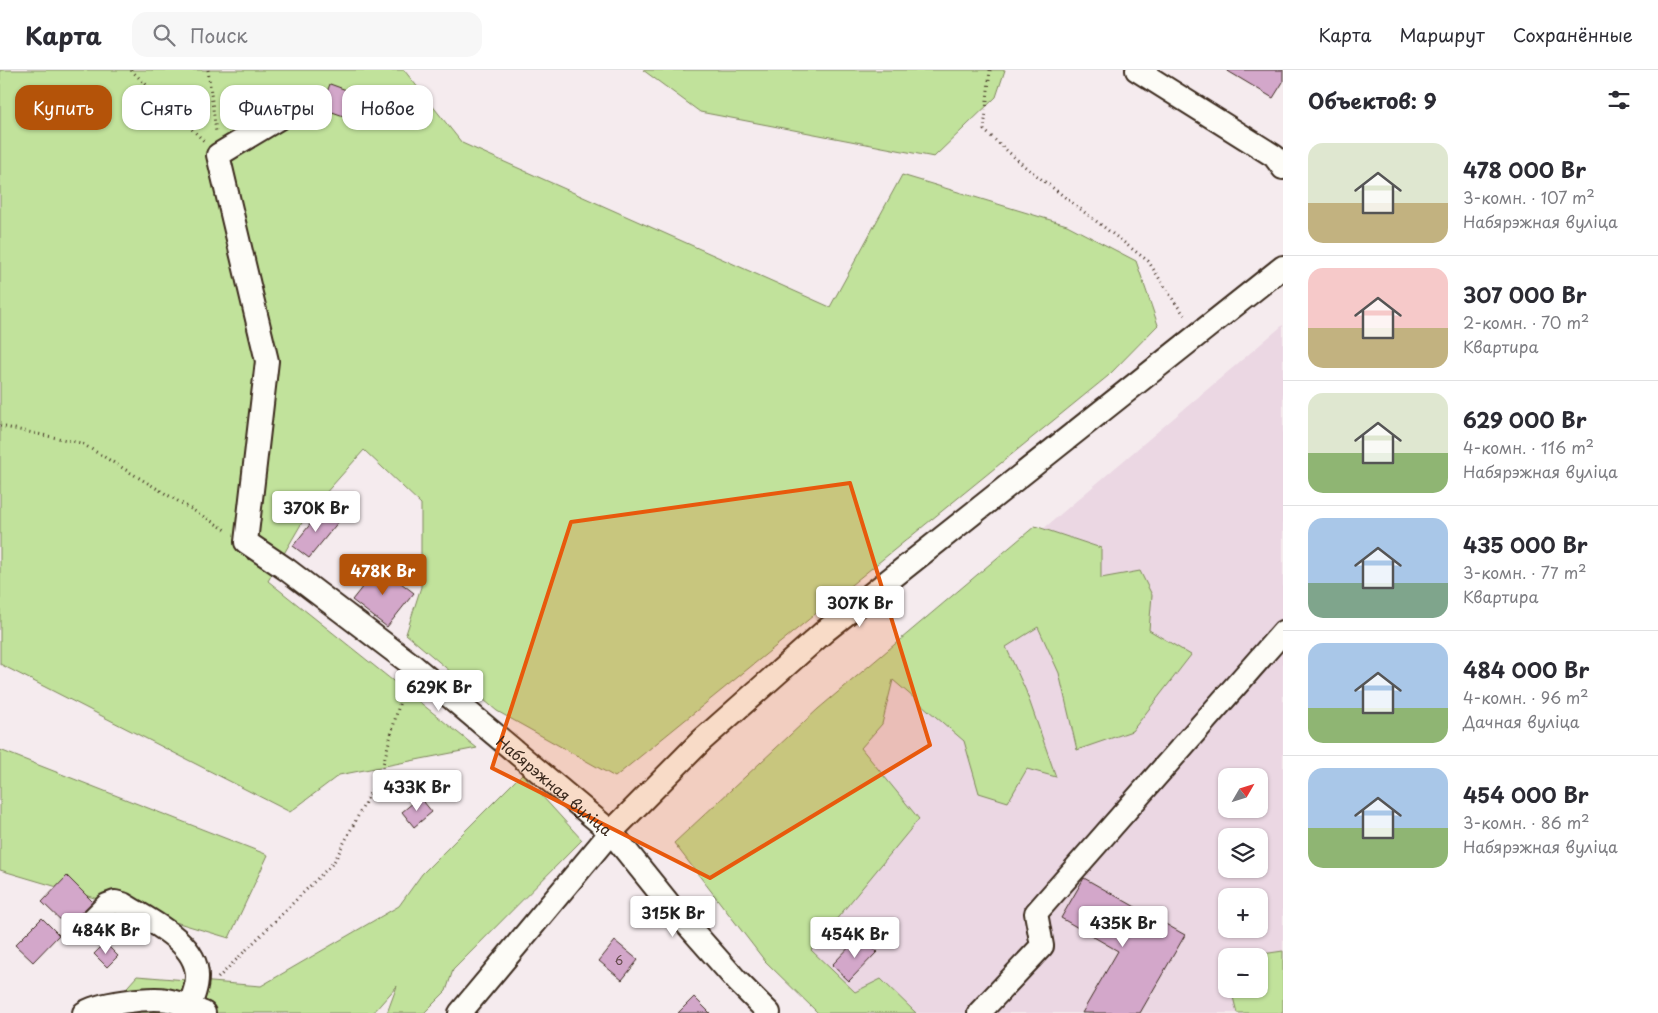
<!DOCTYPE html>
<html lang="ru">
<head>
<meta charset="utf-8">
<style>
  body { margin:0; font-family:"Playpen Sans",sans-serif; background:#f7f7f7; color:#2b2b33; height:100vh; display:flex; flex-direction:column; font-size:19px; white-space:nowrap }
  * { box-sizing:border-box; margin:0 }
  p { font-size:16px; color:#7c7c81 }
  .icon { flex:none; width:28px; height:28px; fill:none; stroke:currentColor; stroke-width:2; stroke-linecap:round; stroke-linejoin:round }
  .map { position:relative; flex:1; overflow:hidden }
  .details { display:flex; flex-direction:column; background:#fff; width:375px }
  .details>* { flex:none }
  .banner { position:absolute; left:15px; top:15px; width:475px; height:45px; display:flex; gap:10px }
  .needle { width:32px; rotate:51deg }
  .controls { position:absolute; left:1218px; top:698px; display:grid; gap:10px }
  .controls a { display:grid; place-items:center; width:50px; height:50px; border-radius:10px; background:#fff; box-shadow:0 1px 4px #0004; font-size:25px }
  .price { position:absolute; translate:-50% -42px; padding:0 11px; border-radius:5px; background:#fff; color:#222; font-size:16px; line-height:32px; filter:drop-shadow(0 1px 2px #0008) }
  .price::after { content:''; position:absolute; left:50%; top:30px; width:15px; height:11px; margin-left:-8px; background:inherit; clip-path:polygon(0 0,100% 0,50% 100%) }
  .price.selected { background:#b45309; color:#fff }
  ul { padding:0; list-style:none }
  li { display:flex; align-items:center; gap:15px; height:125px; padding:0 25px }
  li+li { border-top:1px solid #e1e1e2 }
  li span { display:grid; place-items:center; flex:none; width:140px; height:100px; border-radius:15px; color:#555 }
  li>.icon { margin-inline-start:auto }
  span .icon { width:60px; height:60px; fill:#fffc; stroke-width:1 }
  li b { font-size:21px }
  h2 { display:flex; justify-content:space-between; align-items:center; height:60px; padding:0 25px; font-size:21px }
  .tag { padding:0 18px; border-radius:15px; background:#fff; box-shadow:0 1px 4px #0004; font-size:18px; line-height:45px }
  .tag.selected { background:#b45309; color:#fff }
  header { display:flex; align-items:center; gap:30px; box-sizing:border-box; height:70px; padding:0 25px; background:#fff; border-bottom:1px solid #e1e1e2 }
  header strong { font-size:24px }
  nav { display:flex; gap:28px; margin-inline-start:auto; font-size:18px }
  .search { width:350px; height:45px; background:#f7f7f7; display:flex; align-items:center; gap:12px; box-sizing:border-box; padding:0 18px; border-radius:15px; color:#7c7c81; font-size:19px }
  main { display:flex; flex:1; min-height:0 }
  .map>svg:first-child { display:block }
  .built { fill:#ebd7e3; fill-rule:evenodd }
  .green { fill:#c1e29b; stroke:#7e865c }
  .building { fill:#d3a7ca; stroke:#3b2a1e }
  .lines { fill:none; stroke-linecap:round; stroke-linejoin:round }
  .minor-casing { stroke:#3b2a1e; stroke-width:26 }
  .path { stroke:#3b2a1e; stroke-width:3; stroke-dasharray:1 4; stroke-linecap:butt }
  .minor { stroke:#fdfcf7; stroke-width:22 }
  .marked { fill:#e8590c; fill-opacity:0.2; stroke:#e8590c; stroke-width:4; stroke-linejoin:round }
  .labels { text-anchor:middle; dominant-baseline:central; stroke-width:4; stroke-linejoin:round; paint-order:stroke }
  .number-label { font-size:12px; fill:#614949 }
  .street-label { font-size:15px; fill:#3b2a1e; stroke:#fdfcf7 }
</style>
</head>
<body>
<header>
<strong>Карта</strong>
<div class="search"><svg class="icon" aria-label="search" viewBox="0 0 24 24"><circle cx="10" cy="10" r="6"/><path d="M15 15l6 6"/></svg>Поиск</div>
<nav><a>Карта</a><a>Маршрут</a><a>Сохранённые</a></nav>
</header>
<main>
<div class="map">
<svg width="1283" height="943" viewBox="0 0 1283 943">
  <rect width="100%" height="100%" fill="#f5ebee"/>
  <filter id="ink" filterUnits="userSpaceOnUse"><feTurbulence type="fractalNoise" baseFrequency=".02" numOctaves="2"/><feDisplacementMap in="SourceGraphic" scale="10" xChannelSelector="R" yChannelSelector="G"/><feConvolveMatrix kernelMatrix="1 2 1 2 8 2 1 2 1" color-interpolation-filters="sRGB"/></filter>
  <g filter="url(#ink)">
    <!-- built -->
    <path class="built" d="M1283 255V943H818L765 891 674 773ZM1226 706H1259V739H1226ZM1226 766H1259V799H1226ZM1226 826H1259V859H1226ZM1226 886H1259V919H1226Z"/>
    <!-- green -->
    <path class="green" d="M0 0H404L462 73 830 237 902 105 1067 155 1136 191 1158 255 1108 306 615 707 497 641 406 564 421 517V434L364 380 307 444 268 511 477 678 339 705 290 742 0 594Z
      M643 0H1005L996 27 934 87 700 42Z
      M1035 456 1101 478V508L1140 501 1152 525 1149 560 1191 585 1132 661 1077 680 1059 603 1038 557 1006 577 1026 621 1056 707 1027 699 1008 732 979 723 964 671 893 610 882 654 861 678 919 749 811 880 855 922 881 909 916 943H818L765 891 674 773 818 639Z
      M0 680 268 785 229 868 0 800Z
      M522 704 582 770 453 900 446 921 424 943H387L397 916 373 943H104L137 906 261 916 399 836 422 804Z
      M1283 881V943H1237L1231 919H1259V886H1249Z"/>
    <!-- building -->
    <path class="building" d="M1226 0H1283V12L1273 28Z
      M330 14 360 25 352 49 321 38Z
      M323 438 339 451 309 488 293 476Z
      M379 496 414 523 387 557 352 530Z
      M420 727 432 742 414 757 402 742Z
      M67 806 94 833 70 859 42 832Z
      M1084 808 1185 865 1140 943H1082L1118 881 1061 848Z
      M42 848 59 865 33 892 15 875Z
      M860 866 877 882 849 911 832 895Z
      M615 871 638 890 622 910 599 891Z
      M105 873 118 886 107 897 94 884Z
      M694 927 710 943H678Z"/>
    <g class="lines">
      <defs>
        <g id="minor">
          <path d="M1137 0 1274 86 1283 98"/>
          <path id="s1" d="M301 35 218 85 267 291 246 472 286 499 411 594 611 762 669 834 738 912 769 943"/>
          <path d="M81 861 107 835 115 832 123 834C148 850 198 872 197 907 197 917 193 927 189 937"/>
          <path d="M84 943C97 933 151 927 167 930 180 932 192 938 204 943"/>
          <path d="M460 943 611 762 701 671 825 561 1283 197"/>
          <path d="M979 943 1042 876 1036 843 1283 562"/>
        </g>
      </defs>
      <!-- minor casing -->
      <use href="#minor" class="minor-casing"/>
      <!-- path -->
      <path class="path" d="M131 0 204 71
        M208 0 216 62
        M990 0 984 60 1023 95 1148 191 1176 234 1186 247
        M0 356 81 373 226 460
        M218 908 334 792 381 702 404 616"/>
      <!-- minor -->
      <use href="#minor" class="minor"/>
    </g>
  </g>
  <!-- marked area -->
  <path class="marked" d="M850 413 930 675 710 808 492 698 571 452Z"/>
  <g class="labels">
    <!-- number labels -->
    <g class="number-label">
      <text x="619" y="890">6</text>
    </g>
    <!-- street labels -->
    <g class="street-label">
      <text stroke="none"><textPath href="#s1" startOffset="884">Набярэжная вуліца</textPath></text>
    </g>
  </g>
</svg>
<div class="controls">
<a><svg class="needle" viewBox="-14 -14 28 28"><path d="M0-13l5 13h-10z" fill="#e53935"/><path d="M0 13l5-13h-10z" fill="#7c7c81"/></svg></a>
<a><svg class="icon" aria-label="layers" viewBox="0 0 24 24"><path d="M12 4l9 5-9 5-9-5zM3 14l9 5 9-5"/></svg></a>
<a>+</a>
<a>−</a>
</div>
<b class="price" style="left:316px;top:463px">370K Br</b>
<b class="price selected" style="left:383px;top:526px">478K Br</b>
<b class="price" style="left:860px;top:558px">307K Br</b>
<b class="price" style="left:439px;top:642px">629K Br</b>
<b class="price" style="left:417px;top:742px">433K Br</b>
<b class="price" style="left:673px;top:868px">315K Br</b>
<b class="price" style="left:1123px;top:878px">435K Br</b>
<b class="price" style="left:106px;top:885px">484K Br</b>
<b class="price" style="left:855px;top:889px">454K Br</b>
<div class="banner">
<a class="tag selected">Купить</a>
<a class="tag">Снять</a>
<a class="tag">Фильтры</a>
<a class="tag">Новое</a>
</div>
</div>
<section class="details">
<h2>Объектов: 9<svg class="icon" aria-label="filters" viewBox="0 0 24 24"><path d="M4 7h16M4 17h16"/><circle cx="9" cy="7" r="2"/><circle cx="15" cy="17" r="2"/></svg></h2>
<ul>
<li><span style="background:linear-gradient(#dfe7d0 60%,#c2b280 0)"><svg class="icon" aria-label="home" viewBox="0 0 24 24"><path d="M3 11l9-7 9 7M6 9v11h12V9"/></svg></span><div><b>478 000 Br</b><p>3-комн. · 107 m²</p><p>Набярэжная вуліца</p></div></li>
<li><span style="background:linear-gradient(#f6c9c9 60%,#c2b280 0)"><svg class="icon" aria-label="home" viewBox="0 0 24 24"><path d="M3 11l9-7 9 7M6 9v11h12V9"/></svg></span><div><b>307 000 Br</b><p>2-комн. · 70 m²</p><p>Квартира</p></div></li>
<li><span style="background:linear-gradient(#dfe7d0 60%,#8fb573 0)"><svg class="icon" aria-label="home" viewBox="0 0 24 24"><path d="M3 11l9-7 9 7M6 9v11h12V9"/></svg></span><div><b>629 000 Br</b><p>4-комн. · 116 m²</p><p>Набярэжная вуліца</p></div></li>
<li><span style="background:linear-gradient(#a9c7e8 65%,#7fa58c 0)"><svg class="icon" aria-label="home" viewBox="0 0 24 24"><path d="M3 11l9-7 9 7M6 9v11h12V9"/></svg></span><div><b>435 000 Br</b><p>3-комн. · 77 m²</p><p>Квартира</p></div></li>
<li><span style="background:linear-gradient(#a9c7e8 65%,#8fb573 0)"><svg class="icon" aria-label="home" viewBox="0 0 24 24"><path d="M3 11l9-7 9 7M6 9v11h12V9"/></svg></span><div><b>484 000 Br</b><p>4-комн. · 96 m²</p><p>Дачная вуліца</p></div></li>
<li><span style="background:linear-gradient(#a9c7e8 60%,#8fb573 0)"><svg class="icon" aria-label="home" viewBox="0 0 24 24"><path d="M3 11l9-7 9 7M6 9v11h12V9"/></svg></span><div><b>454 000 Br</b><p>3-комн. · 86 m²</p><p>Набярэжная вуліца</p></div></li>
</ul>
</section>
</main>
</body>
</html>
